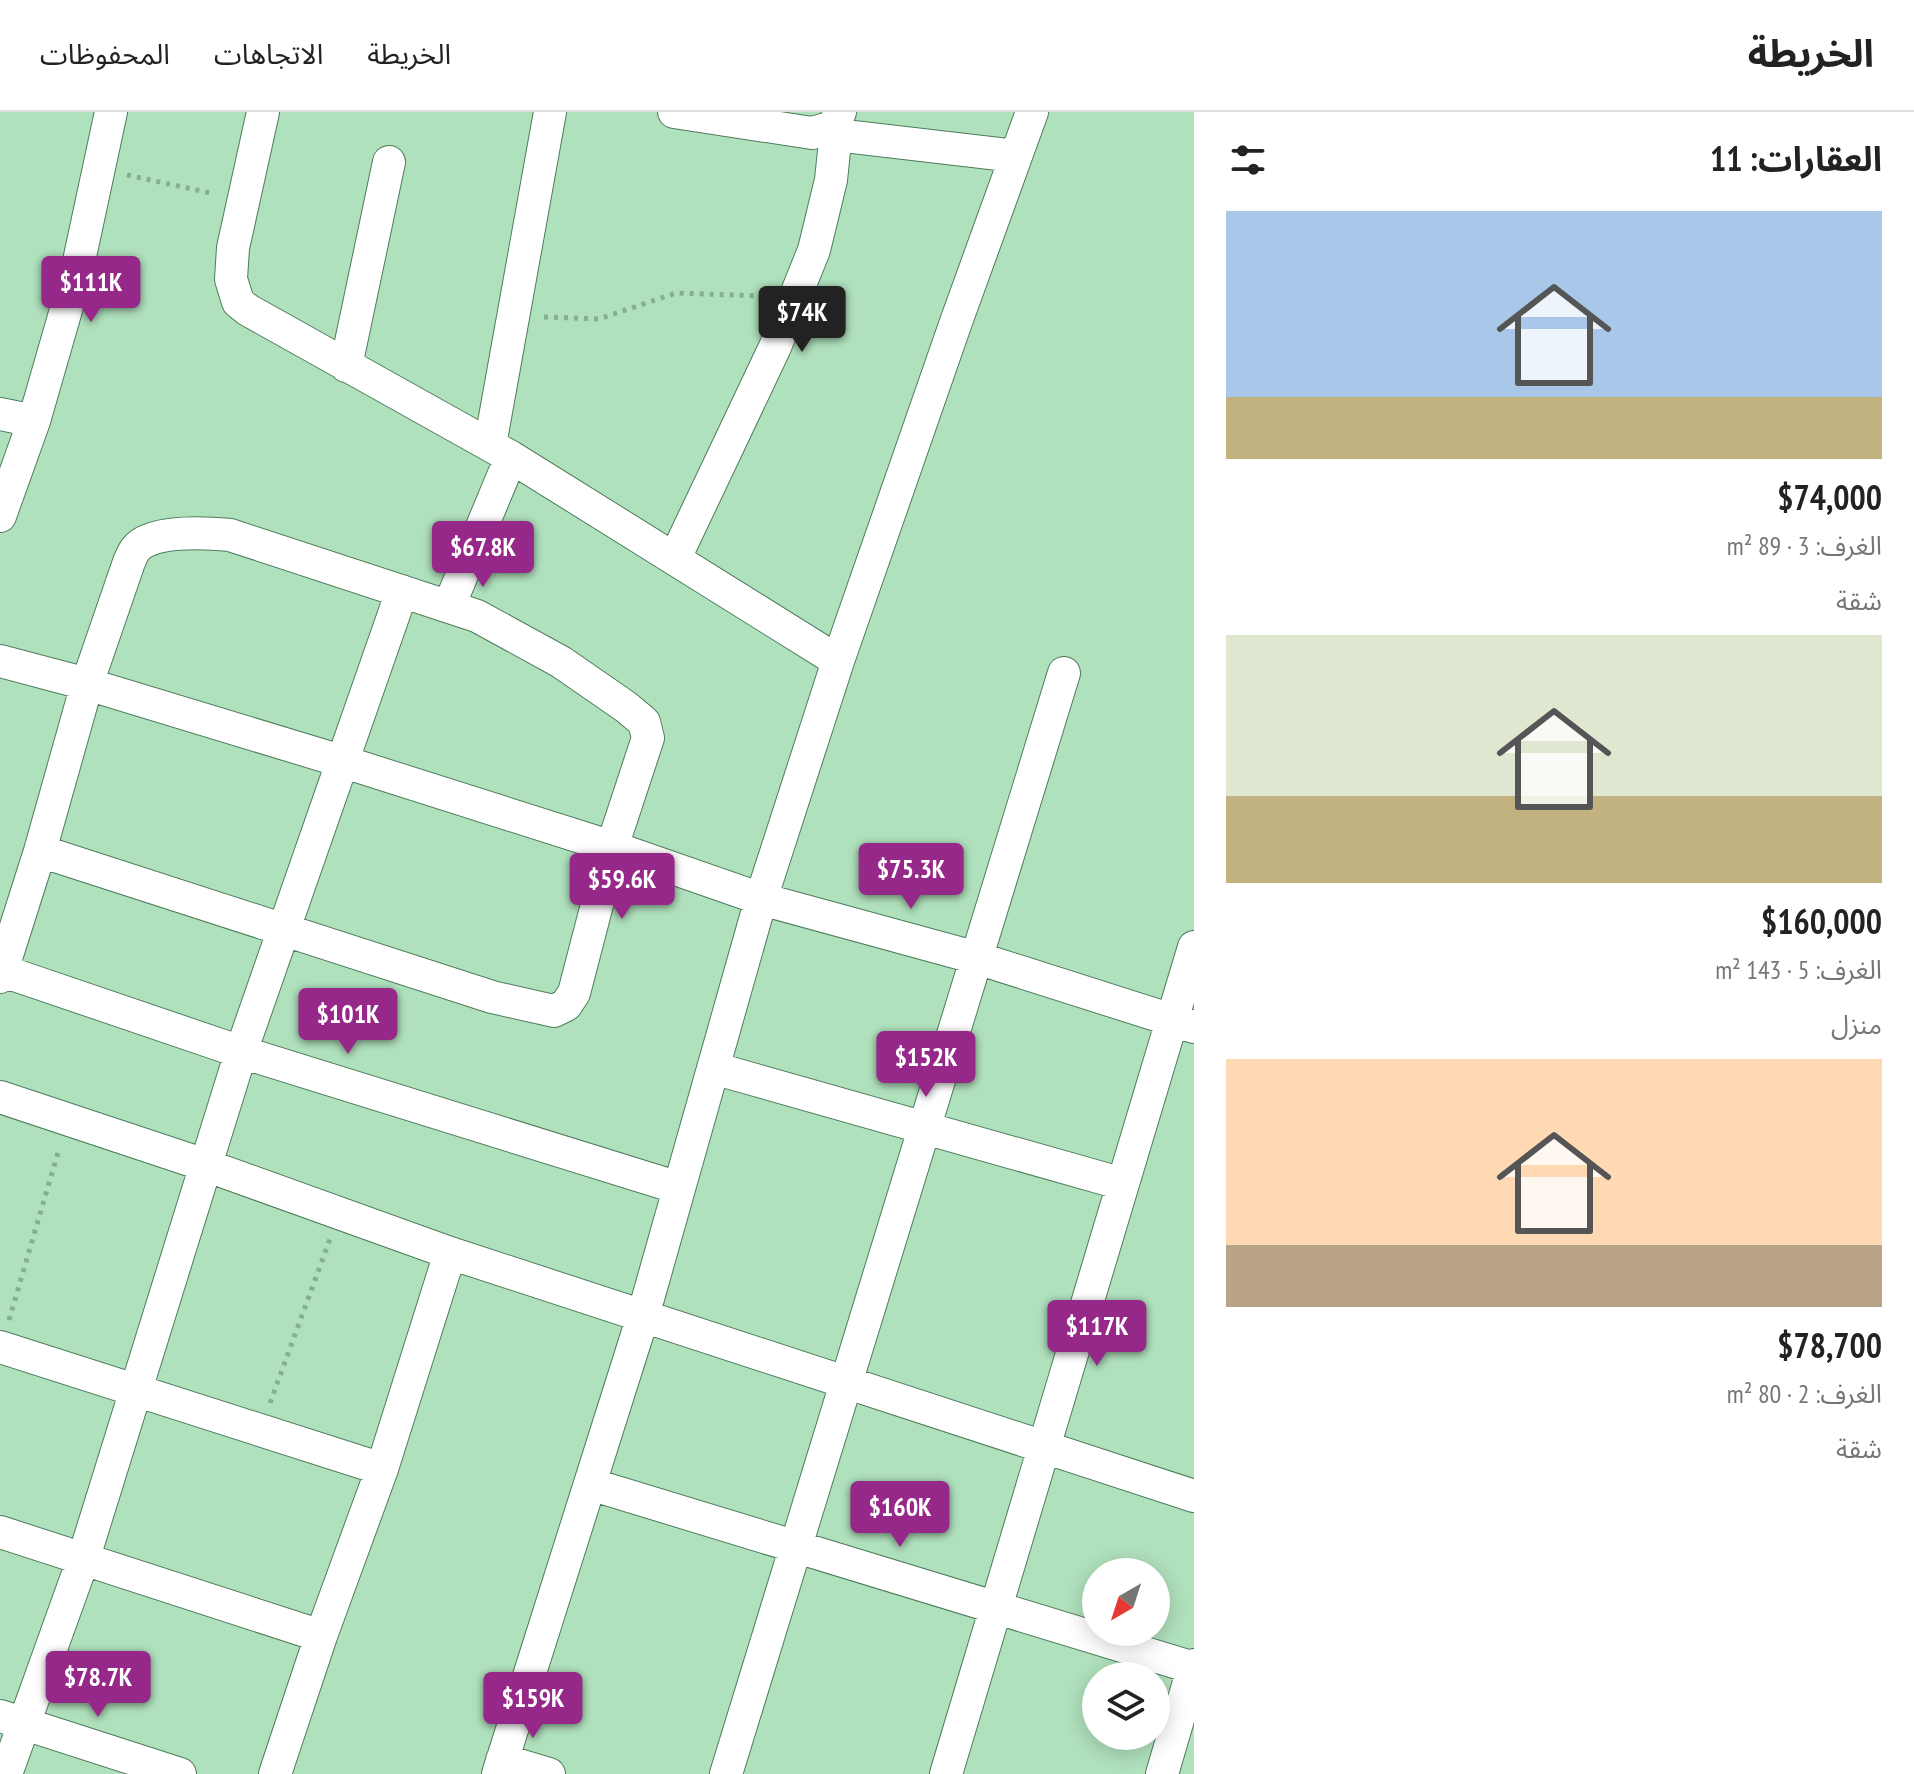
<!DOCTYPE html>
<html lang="ar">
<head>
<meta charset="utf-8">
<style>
  body { margin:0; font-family:"PT Sans Narrow","Noto Sans Arabic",sans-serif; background:#f2f2f2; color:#222; direction:rtl; height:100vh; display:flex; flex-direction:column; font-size:30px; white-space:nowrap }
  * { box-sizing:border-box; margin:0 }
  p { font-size:26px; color:#767676 }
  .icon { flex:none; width:44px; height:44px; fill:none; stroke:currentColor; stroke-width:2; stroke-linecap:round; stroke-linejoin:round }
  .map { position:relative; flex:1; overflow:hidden; direction:ltr }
  .panel { display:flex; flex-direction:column; background:#fff; width:720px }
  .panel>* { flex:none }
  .needle { width:52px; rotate:219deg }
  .tools { position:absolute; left:1082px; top:1446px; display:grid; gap:16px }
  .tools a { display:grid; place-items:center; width:88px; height:88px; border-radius:50%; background:#fff; box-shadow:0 4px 20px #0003; font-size:40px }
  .price { position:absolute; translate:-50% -68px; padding:0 18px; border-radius:8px; background:#962889; color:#fff; font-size:26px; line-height:52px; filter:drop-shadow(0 2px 4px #0008) }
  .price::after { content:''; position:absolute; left:50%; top:48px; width:24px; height:18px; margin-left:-12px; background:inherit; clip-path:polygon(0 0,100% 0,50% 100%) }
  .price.active { background:#222; color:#fff }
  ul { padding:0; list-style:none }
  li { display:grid; align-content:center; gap:16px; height:424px; padding:0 32px }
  li span { display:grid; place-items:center; height:248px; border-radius:0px; color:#555 }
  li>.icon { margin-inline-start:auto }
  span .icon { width:144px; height:144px; fill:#fffc; stroke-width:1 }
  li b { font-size:34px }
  h2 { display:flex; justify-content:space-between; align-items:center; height:96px; padding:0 32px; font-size:34px }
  header { display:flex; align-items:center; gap:48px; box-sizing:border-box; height:112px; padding:0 40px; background:#fff; border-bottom:2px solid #e0e0e0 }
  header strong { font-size:38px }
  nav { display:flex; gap:44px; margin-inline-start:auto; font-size:28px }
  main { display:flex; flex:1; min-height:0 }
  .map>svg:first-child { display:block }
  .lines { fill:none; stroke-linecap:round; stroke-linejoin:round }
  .minor-casing { stroke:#4e7c5c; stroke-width:34 }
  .path { stroke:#86ae91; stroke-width:5; stroke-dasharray:4 6; stroke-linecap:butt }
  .minor { stroke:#fff; stroke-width:32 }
</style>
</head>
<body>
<header>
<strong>الخريطة</strong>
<nav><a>الخريطة</a><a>الاتجاهات</a><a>المحفوظات</a></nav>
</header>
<main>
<section class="panel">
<h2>العقارات: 11<svg class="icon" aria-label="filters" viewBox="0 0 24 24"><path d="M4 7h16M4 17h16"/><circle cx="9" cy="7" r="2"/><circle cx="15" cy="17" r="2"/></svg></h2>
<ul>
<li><span style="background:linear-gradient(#a9c7e8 75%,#c2b280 0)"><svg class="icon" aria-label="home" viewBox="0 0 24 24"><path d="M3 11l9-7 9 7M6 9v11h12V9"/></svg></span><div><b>$74,000</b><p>الغرف: 3 · 89 m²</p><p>شقة</p></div></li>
<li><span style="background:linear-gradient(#dfe7d0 65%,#c2b280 0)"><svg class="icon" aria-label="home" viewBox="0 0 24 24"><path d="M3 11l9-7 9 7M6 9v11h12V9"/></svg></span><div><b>$160,000</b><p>الغرف: 5 · 143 m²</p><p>منزل</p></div></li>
<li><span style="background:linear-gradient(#ffd9b3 75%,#b9a48a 0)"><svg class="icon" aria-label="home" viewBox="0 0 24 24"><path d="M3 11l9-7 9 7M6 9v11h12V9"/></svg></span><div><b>$78,700</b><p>الغرف: 2 · 80 m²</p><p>شقة</p></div></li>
</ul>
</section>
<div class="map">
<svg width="1194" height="1662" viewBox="0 0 1194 1662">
  <rect width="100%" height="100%" fill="#b0e1bd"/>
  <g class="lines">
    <defs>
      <path id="minor" d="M263 0 233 136 231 167 238 190 248 198 511 345 838 549
        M674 0 812 21 833 15 840 0
        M836 23 1016 44
        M346 254 389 50
        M0 302 34 309
        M490 333 550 0
        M0 404 34 309 76 163 111 0
        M675 446 775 235 814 138 831 68 837 10
        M449 494 511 345
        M0 549 87 572 341 649 612 735 761 787 977 846 1194 915
        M0 858 241 940 679 1076
        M0 865 40 739 87 572 129 450C131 446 132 442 135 438 149 417 208 421 230 423L477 504 561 550 626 595 644 610 648 626 612 735 574 881 566 893 554 899 492 885 40 739
        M713 956 1123 1072
        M0 985 205 1053 450 1141 1194 1384
        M0 1235 382 1357
        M590 1372 1194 1556
        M0 1420 321 1524
        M0 1604 180 1662
        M502 1648 549 1662
        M6 1662 84 1445 241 940 402 479
        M275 1662 321 1524 382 1357 450 1141
        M498 1662 643 1204 761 787 838 549 956 210 1032 0
        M726 1662 1064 561
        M946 1662 1194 835
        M1162 1662 1194 1553"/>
    </defs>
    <!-- minor casing -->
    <use href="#minor" class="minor-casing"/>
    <!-- path -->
    <path class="path" d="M127 63 215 82
      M544 205 599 207 676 181 762 184
      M9 1208 59 1037
      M270 1291 330 1127"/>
    <!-- minor -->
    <use href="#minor" class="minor"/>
  </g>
</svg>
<div class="tools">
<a><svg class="needle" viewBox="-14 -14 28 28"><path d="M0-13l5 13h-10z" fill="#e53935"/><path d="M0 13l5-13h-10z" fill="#767676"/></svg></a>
<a><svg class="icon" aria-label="layers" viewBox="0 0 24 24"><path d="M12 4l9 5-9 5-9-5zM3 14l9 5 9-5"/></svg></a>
</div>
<b class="price" style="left:91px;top:212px">$111K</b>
<b class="price active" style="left:802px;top:242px">$74K</b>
<b class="price" style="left:483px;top:477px">$67.8K</b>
<b class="price" style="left:911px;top:799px">$75.3K</b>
<b class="price" style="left:622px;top:809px">$59.6K</b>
<b class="price" style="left:348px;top:944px">$101K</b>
<b class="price" style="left:926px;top:987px">$152K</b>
<b class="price" style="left:1097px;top:1256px">$117K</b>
<b class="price" style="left:900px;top:1437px">$160K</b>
<b class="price" style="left:98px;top:1607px">$78.7K</b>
<b class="price" style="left:533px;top:1628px">$159K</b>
</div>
</main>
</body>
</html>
